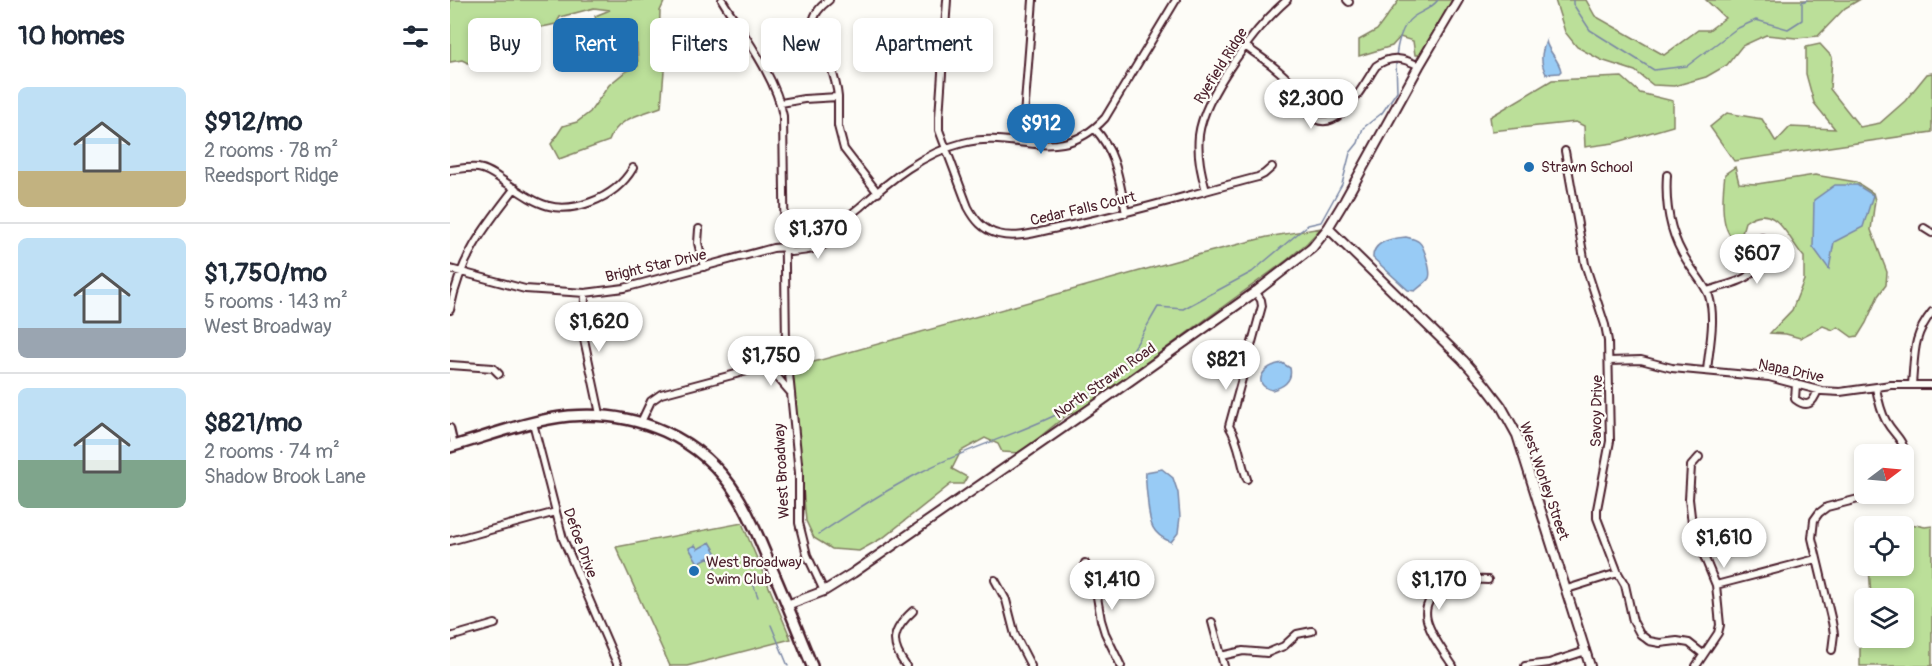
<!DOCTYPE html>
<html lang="en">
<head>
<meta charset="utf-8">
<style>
  body { margin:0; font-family:Pangolin,sans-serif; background:#f2f2f3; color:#1f2937; height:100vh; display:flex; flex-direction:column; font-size:22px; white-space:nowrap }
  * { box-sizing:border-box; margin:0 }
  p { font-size:20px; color:#747a83 }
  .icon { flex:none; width:33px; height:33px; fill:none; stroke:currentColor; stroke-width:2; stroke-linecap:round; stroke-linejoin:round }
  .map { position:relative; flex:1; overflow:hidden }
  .details { display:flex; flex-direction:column; background:#fff; width:450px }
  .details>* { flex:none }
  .guide { position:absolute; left:18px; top:18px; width:570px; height:54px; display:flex; gap:12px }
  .needle { width:39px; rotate:74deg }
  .fabs { position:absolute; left:1404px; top:444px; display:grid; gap:12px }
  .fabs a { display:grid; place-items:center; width:60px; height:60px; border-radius:9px; background:#fff; box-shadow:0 3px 9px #0003; font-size:30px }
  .price { position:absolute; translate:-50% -51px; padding:0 14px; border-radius:21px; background:#fff; color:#222; font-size:20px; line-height:39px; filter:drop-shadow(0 2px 3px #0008) }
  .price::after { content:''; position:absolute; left:50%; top:36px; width:18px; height:14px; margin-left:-9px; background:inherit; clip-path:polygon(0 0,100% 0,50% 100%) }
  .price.on { background:#1f6fb2; color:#fff }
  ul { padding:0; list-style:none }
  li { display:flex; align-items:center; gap:18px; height:150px; padding:0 18px }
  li+li { border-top:2px solid #e0e1e3 }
  li span { display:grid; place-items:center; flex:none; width:168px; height:120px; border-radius:9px; color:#555 }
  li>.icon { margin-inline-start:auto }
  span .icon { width:72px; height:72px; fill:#fffc; stroke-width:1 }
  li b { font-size:26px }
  h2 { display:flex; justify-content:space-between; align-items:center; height:72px; padding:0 18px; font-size:26px }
  .pill { padding:0 21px; border-radius:9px; background:#fff; box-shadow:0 3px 9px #0003; font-size:21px; line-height:54px }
  .pill.on { background:#1f6fb2; color:#fff }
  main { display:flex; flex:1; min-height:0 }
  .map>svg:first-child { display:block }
  .green { fill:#bbdf99; stroke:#827f62; stroke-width:1.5 }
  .water { fill:#98cbf5; stroke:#7986a4; stroke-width:1.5 }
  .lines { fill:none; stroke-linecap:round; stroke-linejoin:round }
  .stream { stroke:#7986a4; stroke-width:1.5 }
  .minor-casing { stroke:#4a1f2b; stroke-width:10 }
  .tertiary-casing { stroke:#4a1f2b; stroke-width:12 }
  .secondary-casing { stroke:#4a1f2b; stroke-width:14 }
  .minor { stroke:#fdfcf7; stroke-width:6 }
  .tertiary { stroke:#fdfcf7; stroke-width:8 }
  .secondary { stroke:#fdfcf7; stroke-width:9 }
  .poi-dot { fill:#1f6fb2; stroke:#fdfcf7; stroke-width:2 }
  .labels { text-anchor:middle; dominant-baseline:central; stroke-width:4.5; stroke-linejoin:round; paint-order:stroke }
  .street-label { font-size:15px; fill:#4a1f2b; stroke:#fdfcf7 }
  .poi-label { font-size:15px; fill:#4a1f2b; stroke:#fdfcf7; text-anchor:start }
</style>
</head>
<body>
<main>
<section class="details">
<h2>10 homes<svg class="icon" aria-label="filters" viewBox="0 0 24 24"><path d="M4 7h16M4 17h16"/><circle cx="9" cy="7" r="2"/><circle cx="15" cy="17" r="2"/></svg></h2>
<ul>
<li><span style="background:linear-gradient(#bfe0f5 70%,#c2b280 0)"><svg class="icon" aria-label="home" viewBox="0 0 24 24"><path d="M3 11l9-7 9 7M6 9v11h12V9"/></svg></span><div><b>$912/mo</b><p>2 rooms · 78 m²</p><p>Reedsport Ridge</p></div></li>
<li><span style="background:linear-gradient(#bfe0f5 75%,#9aa5b1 0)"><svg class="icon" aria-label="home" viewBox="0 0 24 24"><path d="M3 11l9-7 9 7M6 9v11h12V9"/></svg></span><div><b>$1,750/mo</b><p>5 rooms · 143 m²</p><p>West Broadway</p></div></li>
<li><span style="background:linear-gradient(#bfe0f5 60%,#7fa58c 0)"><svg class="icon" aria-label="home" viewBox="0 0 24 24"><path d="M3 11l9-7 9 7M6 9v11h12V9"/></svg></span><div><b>$821/mo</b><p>2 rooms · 74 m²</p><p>Shadow Brook Lane</p></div></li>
</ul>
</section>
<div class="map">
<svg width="1482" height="666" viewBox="0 0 1482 666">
  <rect width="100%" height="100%" fill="#fdfcf7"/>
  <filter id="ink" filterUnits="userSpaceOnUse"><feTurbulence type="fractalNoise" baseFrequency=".0167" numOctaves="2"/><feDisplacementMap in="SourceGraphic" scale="12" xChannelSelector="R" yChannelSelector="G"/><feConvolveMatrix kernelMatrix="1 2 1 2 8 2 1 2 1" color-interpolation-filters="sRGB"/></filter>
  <g filter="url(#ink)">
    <!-- green -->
    <path class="green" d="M0 0H215L210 11 209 46 214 71 211 107C190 115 167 118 159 141L109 159 101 144 113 126 127 122 140 112 159 85 175 72 188 66 187 44 171 46 168 36 171 31 163 27 149 32 145 16 160 10 144 8 110 17 106 24C83 30 58 28 58 56L24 66 12 60 0 62Z
      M949 0H1005L970 55H965L963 41 950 37 942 46 909 56V40L927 30Z
      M1105 0H1136L1145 16 1214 55 1248 30H1259L1275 18 1256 0H1409L1395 8 1368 36 1346 38 1316 35 1292 46 1277 65 1256 77 1224 86 1203 85 1185 71 1151 60 1127 47 1115 32Z
      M1370 44 1382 57 1380 89 1410 127 1430 123 1455 101 1477 74 1482 73V132L1284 161 1260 127 1277 113 1312 119 1326 142 1340 127 1385 129 1364 103 1356 74V47Z
      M1172 77 1190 93 1223 101V126L1164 143 1135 147 1134 126 1126 122 1042 131 1040 117 1102 80Z
      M1285 167 1289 183 1307 184 1365 175 1406 182 1423 193 1425 200 1421 230 1437 272 1436 285 1428 296 1416 323 1408 336 1402 337 1388 327 1383 330 1373 326 1350 338 1336 334 1320 333 1342 310 1354 280V257C1338 239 1325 199 1295 222L1291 236 1280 235C1270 222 1273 190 1275 174Z
      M871 228 857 243 837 260 631 410 617 415 570 453 552 452 548 444 535 438 511 451 502 469 517 477 513 484H501L434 537 409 551 382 549 364 538 356 521 342 368 747 255 817 237Z
      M292 523 341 639 237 666H220L166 547Z
      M1461 524 1475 527 1482 526V666H1410V648L1416 638H1454V598H1421L1419 566H1454L1453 526Z"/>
    <!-- water -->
    <path class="water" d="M1096 41C1098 52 1109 59 1111 71L1109 73 1096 74C1090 62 1091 53 1096 41Z
      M1385 185H1407L1423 195 1413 227 1384 242 1379 269 1363 247 1364 200Z
      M956 237C960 238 966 239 969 242 974 246 982 272 979 278 976 283 969 287 965 291L958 290 923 258C922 241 943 238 956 237Z
      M832 363 840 368C843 381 833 387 822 390 800 384 814 365 832 363Z
      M712 469 723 478 728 493 730 517 728 533 721 542C701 534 700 523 698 505 697 493 695 483 696 472Z
      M260 542 272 562 265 567 259 557 248 563 239 548 245 545 248 549Z"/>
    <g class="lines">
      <!-- stream -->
      <path class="stream" d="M1123 0V4L1140 30 1204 70 1237 66 1286 29 1306 20 1338 29 1352 20V2L1357 0
        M946 58C947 44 952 25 963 17 972 11 981 9 988 0
        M369 534C402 512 436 490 471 472 532 440 603 427 657 383 674 370 696 327 708 307L733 309 802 272 858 225 871 222 892 184 900 153 908 143 913 128 932 113 947 91 946 62
        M302 581 308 597
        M321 625 338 666"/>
      <defs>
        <path id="minor" d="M272 0C293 34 326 77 333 116L336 344 349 473V523L357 555 374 591
          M497 0 489 117V130L518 207C525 220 533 230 548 234 567 239 588 232 607 228 675 215 741 194 808 177L814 174 822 167
          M897 0 899 2
          M795 46C810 57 827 67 839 81 847 90 848 105 857 113 886 142 913 85 926 66 941 55 954 58 969 66
          M388 97V126L394 149 428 193
          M331 103 354 99 388 97C387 85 384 76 380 65 368 40 349 22 379 0
          M645 129C667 153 669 181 676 213
          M572 142 583 0
          M1115 151 1135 264 1155 325 1158 341 1160 441 1147 509V518L1168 573 1175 585 1183 621 1190 634 1199 641 1210 643 1227 641 1239 643 1253 654
          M0 170C9 169 18 167 28 168 37 169 45 175 52 180 84 201 102 217 141 202 160 195 173 185 183 168
          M1217 175C1215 205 1220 235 1237 261 1244 273 1254 283 1259 296 1266 319 1259 348 1257 371
          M756 191C751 172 747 155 749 135 754 95 806 27 837 0
          M1474 228 1482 233
          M249 229 248 243 254 267
          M335 247 341 252C356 251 372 249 383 238 388 233 384 236 388 230 393 222 402 213 410 207 440 180 473 153 513 143 567 129 609 168 655 118L726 0
          M0 269 75 289 135 293 174 288 323 248 335 247 341 243 367 238 388 229
          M1257 291C1293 279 1310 282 1312 238
          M135 293 134 339 150 414
          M0 310C10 258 33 229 65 188
          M1159 361 1191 360 1222 368 1319 377 1372 391 1390 392 1441 385H1482
          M0 365 43 368 49 374
          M314 365 323 372 341 393
          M1346 384 1345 399C1358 409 1363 403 1368 390
          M1462 384C1465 354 1462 337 1482 312
          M1426 388C1428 399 1431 412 1436 421 1447 440 1457 439 1454 465
          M191 422 201 401 211 394 338 360
          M83 423 113 539 168 666
          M0 428 4 445
          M797 479C790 461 790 443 779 426L812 306 811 300 805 291
          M0 541 106 512
          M635 563 646 591 651 620 655 633 671 666
          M545 580 556 600 565 635 581 666
          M1266 585 1366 559
          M1117 589 1168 573
          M762 622 774 666
          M0 637 45 624
          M1382 650 1384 634 1382 622 1362 538 1364 520 1369 513 1377 507 1428 494
          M771 656 793 651 817 653 834 646 847 634 862 631
          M456 666C439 643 442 630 463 611
          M1003 666C994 652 981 636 977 620 969 588 1016 578 1038 580
          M1075 666 1099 663 1136 651
          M1246 666 1268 633 1270 625 1266 585 1244 532 1241 516 1239 499 1241 466 1249 457"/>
        <path id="tertiary" d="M878 228 1013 360 1035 385 1051 406 1067 435 1140 666
          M337 605 374 591 403 573 643 407 808 290 862 248 878 228 895 200 969 66 1008 0"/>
        <path id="secondary" d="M0 447C39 436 79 420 119 416 186 410 251 437 287 495 302 518 311 544 322 569 336 601 349 634 362 666"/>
      </defs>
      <!-- minor casing -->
      <use href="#minor" class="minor-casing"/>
      <!-- tertiary casing -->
      <use href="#tertiary" class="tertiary-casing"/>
      <!-- secondary casing -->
      <use href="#secondary" class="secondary-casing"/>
      <!-- minor -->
      <use href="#minor" class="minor"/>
      <!-- tertiary -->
      <use href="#tertiary" class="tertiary"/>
      <!-- secondary -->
      <use href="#secondary" class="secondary"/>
    </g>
  </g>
  <!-- markers -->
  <g class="poi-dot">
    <circle cx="1079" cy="167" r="6"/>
    <circle cx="244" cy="571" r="6"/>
  </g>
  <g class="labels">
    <!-- street labels -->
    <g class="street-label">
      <text transform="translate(771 66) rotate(-58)">Ryefield Ridge</text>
      <text transform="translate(633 209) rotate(-13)">Cedar Falls Court</text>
      <text transform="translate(206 266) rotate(-13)">Bright Star Drive</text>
      <text transform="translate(1341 371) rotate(12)">Napa Drive</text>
      <text transform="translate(655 381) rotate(-35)">North Strawn Road</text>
      <text transform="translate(1147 411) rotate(-89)">Savoy Drive</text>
      <text transform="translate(332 471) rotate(-93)">West Broadway</text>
      <text transform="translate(1094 481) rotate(71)">West Worley Street</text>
      <text transform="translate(130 543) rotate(70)">Defoe Drive</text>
    </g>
    <!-- poi labels -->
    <g class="poi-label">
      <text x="1091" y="167">Strawn School</text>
      <text x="256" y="562">West Broadway<tspan x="256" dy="17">Swim Club</tspan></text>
    </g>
  </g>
</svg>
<div class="fabs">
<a><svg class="needle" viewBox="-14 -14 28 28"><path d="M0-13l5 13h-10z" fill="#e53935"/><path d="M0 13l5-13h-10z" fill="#747a83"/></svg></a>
<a><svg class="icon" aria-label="locate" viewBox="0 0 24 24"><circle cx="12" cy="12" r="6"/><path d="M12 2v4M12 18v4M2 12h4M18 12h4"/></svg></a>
<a><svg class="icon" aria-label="layers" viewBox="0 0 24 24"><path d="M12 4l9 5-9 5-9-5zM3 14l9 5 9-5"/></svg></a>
</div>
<b class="price" style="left:861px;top:130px">$2,300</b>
<b class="price on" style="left:591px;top:155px">$912</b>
<b class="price" style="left:368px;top:260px">$1,370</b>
<b class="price" style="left:1307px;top:285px">$607</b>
<b class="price" style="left:149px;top:353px">$1,620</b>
<b class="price" style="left:321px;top:387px">$1,750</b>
<b class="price" style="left:776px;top:391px">$821</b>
<b class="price" style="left:1274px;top:569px">$1,610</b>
<b class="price" style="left:662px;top:611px">$1,410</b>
<b class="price" style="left:989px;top:611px">$1,170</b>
<div class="guide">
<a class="pill">Buy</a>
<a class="pill on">Rent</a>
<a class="pill">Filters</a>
<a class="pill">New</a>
<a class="pill">Apartment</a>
</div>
</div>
</main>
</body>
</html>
